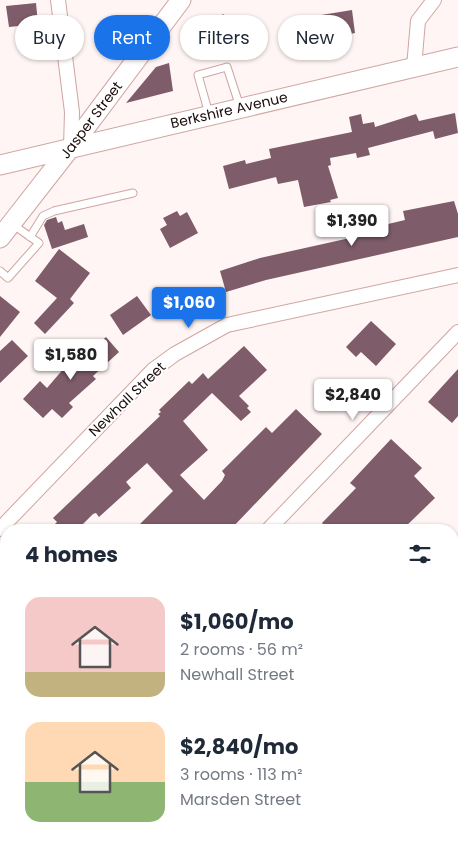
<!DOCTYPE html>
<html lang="en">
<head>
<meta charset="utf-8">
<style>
  body { margin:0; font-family:Poppins,sans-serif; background:#f6f6f7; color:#1f2937; height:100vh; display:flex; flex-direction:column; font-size:19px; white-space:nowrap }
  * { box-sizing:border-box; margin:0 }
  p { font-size:16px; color:#747a83 }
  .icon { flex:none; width:28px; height:28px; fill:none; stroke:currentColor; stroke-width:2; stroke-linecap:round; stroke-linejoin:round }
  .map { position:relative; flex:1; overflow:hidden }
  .panel { position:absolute; left:0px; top:524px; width:459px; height:321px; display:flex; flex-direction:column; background:#fff; border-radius:20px 20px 0 0; box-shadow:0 1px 4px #0004 }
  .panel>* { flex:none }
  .hud { position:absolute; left:15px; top:15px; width:429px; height:45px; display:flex; gap:10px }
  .price { position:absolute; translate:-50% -42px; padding:0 11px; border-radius:5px; background:#fff; color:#222; font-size:16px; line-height:32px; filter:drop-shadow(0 1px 2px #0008) }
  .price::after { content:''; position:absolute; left:50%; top:30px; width:15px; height:11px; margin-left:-8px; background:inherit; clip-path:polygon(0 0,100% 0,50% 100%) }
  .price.on { background:#1a73e8; color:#fff }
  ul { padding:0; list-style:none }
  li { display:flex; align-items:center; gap:15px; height:125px; padding:0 25px }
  li span { display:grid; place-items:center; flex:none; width:140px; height:100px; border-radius:15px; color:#555 }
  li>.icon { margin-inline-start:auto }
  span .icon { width:60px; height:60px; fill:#fffc; stroke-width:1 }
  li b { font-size:21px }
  h2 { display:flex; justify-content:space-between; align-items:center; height:60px; padding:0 25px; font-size:21px }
  .pill { padding:0 18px; border-radius:22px; background:#fff; box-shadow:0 1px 4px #0004; font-size:18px; line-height:45px }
  .pill.on { background:#1a73e8; color:#fff }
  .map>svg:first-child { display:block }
  .building { fill:#7e5c6a }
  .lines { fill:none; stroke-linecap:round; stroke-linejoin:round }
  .service-casing { stroke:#cfa6a1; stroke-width:9 }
  .minor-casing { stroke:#cfa6a1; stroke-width:16 }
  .secondary-casing { stroke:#cfa6a1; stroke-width:21 }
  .service { stroke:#fff; stroke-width:7 }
  .minor { stroke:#fff; stroke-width:14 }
  .secondary { stroke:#fff; stroke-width:19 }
  .labels { text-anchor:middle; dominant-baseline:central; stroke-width:4; stroke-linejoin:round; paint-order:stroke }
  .street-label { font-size:14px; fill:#190c0a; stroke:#fff }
</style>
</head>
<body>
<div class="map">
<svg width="458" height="844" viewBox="0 0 458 844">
  <rect width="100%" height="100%" fill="#fef5f4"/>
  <!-- building -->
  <path class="building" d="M36 3 38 24 9 27 6 6Z
    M352 10 355 33 323 39 322 34 300 38 297 19Z
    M223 14 235 24 215 47 210 43 208 46 191 32 203 17 213 26Z
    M169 63 173 91 126 103 156 67Z
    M455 113 458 133 435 139 433 131 368 148 370 155 357 158 356 153 330 158 331 165 328 166 338 198 330 200 331 202 304 207 298 180 278 184 276 177 229 189 223 166 245 160 246 164 271 158 269 149 352 132 349 117 361 114 363 124 374 122 375 127 416 114 419 121Z
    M454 201 458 214V237L266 280 226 292 220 271 260 258 368 234 367 229 405 220 403 211Z
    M177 211 180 216 187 212 198 233 170 248 160 229 167 225 163 218Z
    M56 217 58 223 62 221 65 230 84 224 88 237 52 249 44 225 47 220Z
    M59 249 90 273 70 299 74 303 45 334 34 323 57 298 35 281Z
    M0 296 20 312 0 337Z
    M137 296 151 315 123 335 110 315Z
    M371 321 396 344 376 366 361 352 356 357 346 347Z
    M106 337 119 352 93 376 96 379 69 403 73 407 62 418 52 409 43 418 23 399 40 381 47 388 65 367 63 365 73 355 78 361Z
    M12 340 28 356 0 383V351Z
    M244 346 267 370 239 396 249 406 247 408 251 412 241 421 212 393 183 421 208 450 180 475 204 500 222 481 225 475 222 471 266 427 272 433 296 409 322 434 230 530H134L173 491 147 463 126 482 131 488 99 517 96 513 93 514 77 530H49L57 522 53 518 160 416 158 414 161 412 159 410 189 381 192 384 203 373 208 379Z
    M458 369V416L452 423 428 402Z
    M391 439 422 468 414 476 435 498 402 530H329L322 523 356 488 350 483Z"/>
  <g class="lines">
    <defs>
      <path id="service" d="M209 114 198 75 227 67 240 107
        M30 237 43 216 54 211 133 193
        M0 271 8 278 39 243 12 224"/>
      <path id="minor" d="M58 0 72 112 71 147
        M414 67 418 21 434 0
        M0 529 153 370 175 354 227 325 458 275
        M268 530 458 332
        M0 810 6 803"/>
      <path id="secondary" d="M0 165 458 57
        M0 238 71 147 181 0"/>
    </defs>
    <!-- service casing -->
    <use href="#service" class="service-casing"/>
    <!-- minor casing -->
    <use href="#minor" class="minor-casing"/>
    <!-- secondary casing -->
    <use href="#secondary" class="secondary-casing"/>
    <!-- service -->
    <use href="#service" class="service"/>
    <!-- minor -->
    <use href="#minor" class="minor"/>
    <!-- secondary -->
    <use href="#secondary" class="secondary"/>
  </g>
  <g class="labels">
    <!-- street labels -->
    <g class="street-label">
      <text transform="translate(229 110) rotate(-13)">Berkshire Avenue</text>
      <text transform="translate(91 120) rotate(-53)">Jasper Street</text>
      <text transform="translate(127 399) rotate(-44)">Newhall Street</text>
    </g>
  </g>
</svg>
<b class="price" style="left:352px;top:247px">$1,390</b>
<b class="price on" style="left:189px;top:329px">$1,060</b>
<b class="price" style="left:71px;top:381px">$1,580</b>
<b class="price" style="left:353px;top:421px">$2,840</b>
<div class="hud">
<a class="pill">Buy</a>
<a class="pill on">Rent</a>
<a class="pill">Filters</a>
<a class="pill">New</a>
</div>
<section class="panel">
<h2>4 homes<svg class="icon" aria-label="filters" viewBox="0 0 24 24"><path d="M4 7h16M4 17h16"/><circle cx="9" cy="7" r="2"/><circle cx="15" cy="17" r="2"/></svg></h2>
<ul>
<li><span style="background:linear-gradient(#f6c9c9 75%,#c2b280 0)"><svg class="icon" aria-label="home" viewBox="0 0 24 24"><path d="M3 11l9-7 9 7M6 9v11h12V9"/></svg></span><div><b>$1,060/mo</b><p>2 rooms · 56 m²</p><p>Newhall Street</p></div></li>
<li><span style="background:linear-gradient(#ffd9b3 60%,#8fb573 0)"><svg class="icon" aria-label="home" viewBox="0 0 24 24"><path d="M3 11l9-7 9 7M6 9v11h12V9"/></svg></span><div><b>$2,840/mo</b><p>3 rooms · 113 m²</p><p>Marsden Street</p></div></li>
</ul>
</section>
</div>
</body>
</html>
